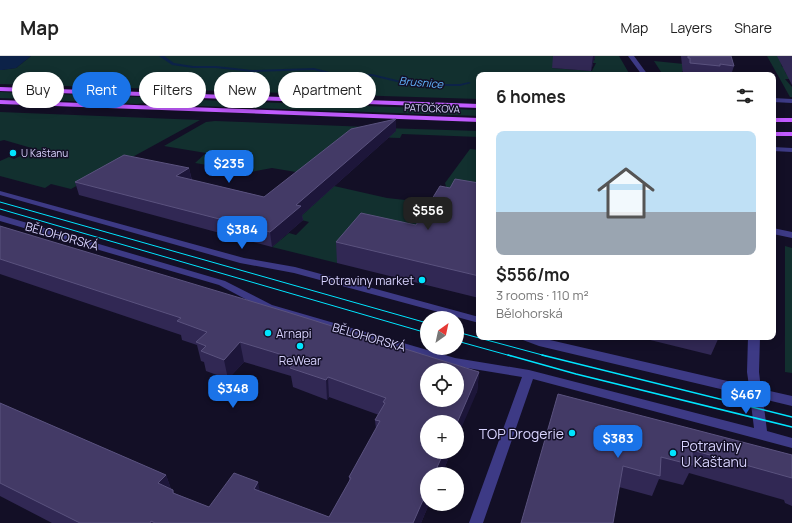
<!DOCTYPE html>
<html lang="en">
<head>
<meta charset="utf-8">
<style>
  body { margin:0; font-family:Manrope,sans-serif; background:#f6f6f6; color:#222; height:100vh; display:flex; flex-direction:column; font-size:15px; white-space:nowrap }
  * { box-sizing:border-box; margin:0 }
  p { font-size:13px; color:#767676 }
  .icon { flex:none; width:22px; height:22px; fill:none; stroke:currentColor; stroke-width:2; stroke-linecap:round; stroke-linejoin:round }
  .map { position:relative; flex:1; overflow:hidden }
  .sheet { position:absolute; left:476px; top:16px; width:300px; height:268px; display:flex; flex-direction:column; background:#fff; border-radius:8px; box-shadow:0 2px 10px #0003 }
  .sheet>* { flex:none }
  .banner { position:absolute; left:12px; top:16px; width:380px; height:36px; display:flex; gap:8px }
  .needle { width:26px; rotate:33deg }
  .tools { position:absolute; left:420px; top:255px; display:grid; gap:8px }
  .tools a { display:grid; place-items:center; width:44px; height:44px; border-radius:50%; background:#fff; box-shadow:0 2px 10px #0003; font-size:20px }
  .price { position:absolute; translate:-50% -34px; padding:0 9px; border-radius:8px; background:#1a73e8; color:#fff; font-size:13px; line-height:26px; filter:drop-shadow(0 1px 2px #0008) }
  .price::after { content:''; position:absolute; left:50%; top:24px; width:12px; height:9px; margin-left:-6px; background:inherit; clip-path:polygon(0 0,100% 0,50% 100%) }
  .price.selected { background:#222; color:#fff }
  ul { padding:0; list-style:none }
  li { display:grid; align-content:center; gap:8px; height:212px; padding:0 20px }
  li+li { border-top:1px solid #e0e0e0 }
  li span { display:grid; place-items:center; height:124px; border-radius:8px; color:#555 }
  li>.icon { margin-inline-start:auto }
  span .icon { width:72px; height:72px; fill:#fffc; stroke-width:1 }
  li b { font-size:17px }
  h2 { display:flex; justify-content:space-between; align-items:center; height:48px; padding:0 20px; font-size:17px }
  .tag { padding:0 14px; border-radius:18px; background:#fff; box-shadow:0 2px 10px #0003; font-size:14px; line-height:36px }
  .tag.selected { background:#1a73e8; color:#fff }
  header { display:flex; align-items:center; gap:24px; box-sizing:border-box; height:56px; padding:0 20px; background:#fff; border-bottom:1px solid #e0e0e0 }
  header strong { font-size:19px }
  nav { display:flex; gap:22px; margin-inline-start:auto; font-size:14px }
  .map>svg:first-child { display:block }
  .green { fill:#12302f }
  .water { fill:#0c2248 }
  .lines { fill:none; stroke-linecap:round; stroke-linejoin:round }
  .stream { fill:#0c2248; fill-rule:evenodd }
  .minor { fill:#3d3a85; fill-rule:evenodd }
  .major { fill:#c25bff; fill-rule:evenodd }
  .tram-far1 { stroke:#00e5ff; stroke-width:1 }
  .tram { stroke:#00e5ff; stroke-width:1.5 }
  .wall { fill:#312854 }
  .shaded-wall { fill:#1d163a }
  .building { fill:#433a66; stroke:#5a527e; fill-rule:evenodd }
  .poi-dot { fill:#00e5ff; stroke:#130f26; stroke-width:1.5 }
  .labels { text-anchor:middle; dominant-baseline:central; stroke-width:3; stroke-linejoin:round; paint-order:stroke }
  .far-street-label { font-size:10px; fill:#d9d4ff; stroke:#130f26 }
  .far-poi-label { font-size:10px; fill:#d9d4ff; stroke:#130f26; text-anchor:start }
  .far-water-label { font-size:11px; font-style:italic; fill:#62b6ff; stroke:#130f26 }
  .street-label { font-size:12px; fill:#d9d4ff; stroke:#130f26 }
  .poi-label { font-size:12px; fill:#d9d4ff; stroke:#130f26; text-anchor:end }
  .near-poi-label { font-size:14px; fill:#d9d4ff; stroke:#130f26; text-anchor:end }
</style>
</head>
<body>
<header>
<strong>Map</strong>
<nav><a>Map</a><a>Layers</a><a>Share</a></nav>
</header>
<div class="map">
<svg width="792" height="467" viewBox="0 0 792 467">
  <rect width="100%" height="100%" fill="#130f26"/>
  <!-- green -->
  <path class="green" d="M31 0H557L552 12 592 15 596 7H591V5H594L595 0H619L630 19H479V43L0 28V14L16 12Z
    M767 0H779L782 11H785C784 19 788 18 791 23H785L792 31V41H790Z
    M654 5 684 8 687 16 682 15V19H663Z
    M0 36 141 41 148 44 145 47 137 48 0 42Z
    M174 43 479 54V60L199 50 168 49 163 47 164 45Z
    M0 56 200 64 116 110 107 113 71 133 51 128 45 132 0 120V105L9 101 14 103 35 93 4 84 0 85Z
    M215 65 369 71 302 117 272 112 250 116 195 107 206 97 164 90 206 66Z
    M384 72 479 75V81L402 78 400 82 369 81Z
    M470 93 479 94V130L447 134 445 127Z
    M334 130 387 142 414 145 416 148 412 155 414 156 413 163 422 169 337 207 272 191 289 177 296 179 309 166 298 163Z
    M785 190 792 192V317L785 316Z"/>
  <!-- water -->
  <path class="water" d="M0 0H31L16 12 2 14H0Z"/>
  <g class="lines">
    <!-- stream -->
    <path class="stream" d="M159 0H164L174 7 193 10H216L252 14 314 12 345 20 372 18 401 25H422L444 28H460L469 26 471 27 460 30H444L422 27H401L372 20 345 22 314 14 252 16 216 12H193L172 9Z"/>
    <!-- minor -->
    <path class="minor" d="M628 0H634L648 19H642Z
      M773 42 792 43V47L773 46Z
      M773 91 792 92V96L773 95Z
      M0 135 244 202 295 211 479 261V267L294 217 240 207 0 139Z
      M0 159 225 225 272 249 455 302 529 314 754 372 750 340 539 290 523 284 521 281H537L749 330 747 316 748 281H760L759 316 761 333 792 340V350L763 343 767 375 792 382V392L533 323 483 467H469L522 321 455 310 264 253 219 229 0 165Z
      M773 172 792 176V182L773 178Z"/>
    <!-- major -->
    <path class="major" d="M0 31 479 48V52L0 35Z
      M0 44 479 62V66L0 48Z
      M773 62H792V66H773Z
      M773 76H792V80H773Z"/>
    <!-- tram-far1 -->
    <path class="tram-far1" d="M0 146 427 267
      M0 153 427 277
      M457 276 546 300
      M457 285 511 300"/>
    <!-- tram -->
    <path class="tram" d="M508 299 576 318 792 371
      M542 299 792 361"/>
  </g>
  <!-- wall -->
  <path class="wall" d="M553 0H595L591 15 552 12Z
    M681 0H731L734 10 731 19H683Z
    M777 0H792V29Z
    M396 75 302 159 303 164 272 191 79 139 75 126 189 112 192 124 264 141Z
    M479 127V242L337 207 336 186 416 169 450 132Z
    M0 170 479 316 477 336 427 396H451L442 418H427L429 448 421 467H52L0 440V347L166 419 171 433 173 434 174 437 209 451 260 435 329 461 349 426V421L376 373 375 364 379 359 329 341 327 344 293 331 291 320 244 306 228 323 206 315 204 306 201 305 197 289 182 284 181 279 0 218Z
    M638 281H719L711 299Z
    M558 338 792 399V450L785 447 784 444 689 417 683 429 659 423 652 440 619 431Z"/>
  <!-- shaded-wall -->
  <path class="shaded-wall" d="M593 0H595L591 15Z
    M396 63V75L302 159 303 164 272 191 270 176 296 149Z
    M189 112 192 126 176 120Z
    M240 286 244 306 228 323 224 304Z
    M479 316 477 336 457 382V367Z
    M328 321 329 341 327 344 326 324Z
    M444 396H451L442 418H434Z
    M166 419 173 439 158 427Z
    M258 426 262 446 254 433Z
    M427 435V448H429L421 467H413Z"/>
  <!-- building -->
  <path class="building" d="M688 0H731L734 10 720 8V10L690 7V2H688Z
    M396 63 296 149 301 150 270 176 75 126 124 99 189 112 176 120 264 141 351 73Z
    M455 123 479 127V220L336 186 361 157 416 169 440 130 450 132Z
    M0 170 287 256 479 316 457 367V366H427V396H444L434 418H427V435L413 467H155L151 465 150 467H80L0 427V347L166 419 158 427 173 434V437L209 451 234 417 258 426 254 433 329 461 351 422 349 421 380 365 375 364 385 347 383 346 386 342 328 321 326 324 290 312 296 303 240 286 224 304 201 295 206 290 196 286 207 276 177 265 181 262 0 203ZM427 314H457V344H427Z
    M558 338 792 399V422L692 394V409L661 401 660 420 623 410 613 467H521Z"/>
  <!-- markers -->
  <g class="poi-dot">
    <circle cx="13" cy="97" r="4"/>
    <circle cx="422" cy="224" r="4"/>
    <circle cx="268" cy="277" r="4"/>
    <circle cx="300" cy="290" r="4"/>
    <circle cx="572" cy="377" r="4"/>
    <circle cx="673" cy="397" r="4"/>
  </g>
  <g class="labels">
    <!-- far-street labels -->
    <g class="far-street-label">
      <text transform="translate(432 52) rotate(2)">PATOČKOVA</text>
    </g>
    <!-- far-poi labels -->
    <g class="far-poi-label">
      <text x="21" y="97">U Kaštanu</text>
    </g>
    <!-- far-water labels -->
    <g class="far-water-label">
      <text transform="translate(421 26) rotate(5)">Brusnice</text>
    </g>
    <!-- street labels -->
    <g class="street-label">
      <text transform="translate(62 180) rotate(16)">BĚLOHORSKÁ</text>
      <text transform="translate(369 281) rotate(16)">BĚLOHORSKÁ</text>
    </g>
    <!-- poi labels -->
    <g class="poi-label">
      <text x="414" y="224">Potraviny market</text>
      <text x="276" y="277" text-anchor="start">Arnapi</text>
      <text x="300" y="304" text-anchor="middle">ReWear</text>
    </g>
    <!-- near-poi labels -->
    <g class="near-poi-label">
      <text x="564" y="377">TOP Drogerie</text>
      <text x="681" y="389" text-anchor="start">Potraviny<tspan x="681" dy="16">U Kaštanu</tspan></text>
    </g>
  </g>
</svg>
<div class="tools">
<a><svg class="needle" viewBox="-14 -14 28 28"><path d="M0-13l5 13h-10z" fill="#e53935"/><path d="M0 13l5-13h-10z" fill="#767676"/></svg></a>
<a><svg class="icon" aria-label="locate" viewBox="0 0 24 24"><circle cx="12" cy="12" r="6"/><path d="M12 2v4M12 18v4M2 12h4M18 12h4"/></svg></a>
<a>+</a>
<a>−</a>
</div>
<b class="price" style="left:229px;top:128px">$235</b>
<b class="price selected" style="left:428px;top:175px">$556</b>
<b class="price" style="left:242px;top:194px">$384</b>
<b class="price" style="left:233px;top:353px">$348</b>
<b class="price" style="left:746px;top:359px">$467</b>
<b class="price" style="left:618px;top:403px">$383</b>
<div class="banner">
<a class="tag">Buy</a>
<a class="tag selected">Rent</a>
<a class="tag">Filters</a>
<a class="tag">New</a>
<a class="tag">Apartment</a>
</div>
<section class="sheet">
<h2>6 homes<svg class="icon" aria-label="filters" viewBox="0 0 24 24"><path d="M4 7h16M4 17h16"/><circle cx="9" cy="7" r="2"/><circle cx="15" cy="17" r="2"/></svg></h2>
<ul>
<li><span style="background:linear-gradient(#bfe0f5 65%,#9aa5b1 0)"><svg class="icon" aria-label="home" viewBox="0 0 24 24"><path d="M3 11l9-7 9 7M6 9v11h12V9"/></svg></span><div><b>$556/mo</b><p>3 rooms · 110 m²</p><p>Bělohorská</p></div></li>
</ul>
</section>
</div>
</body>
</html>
